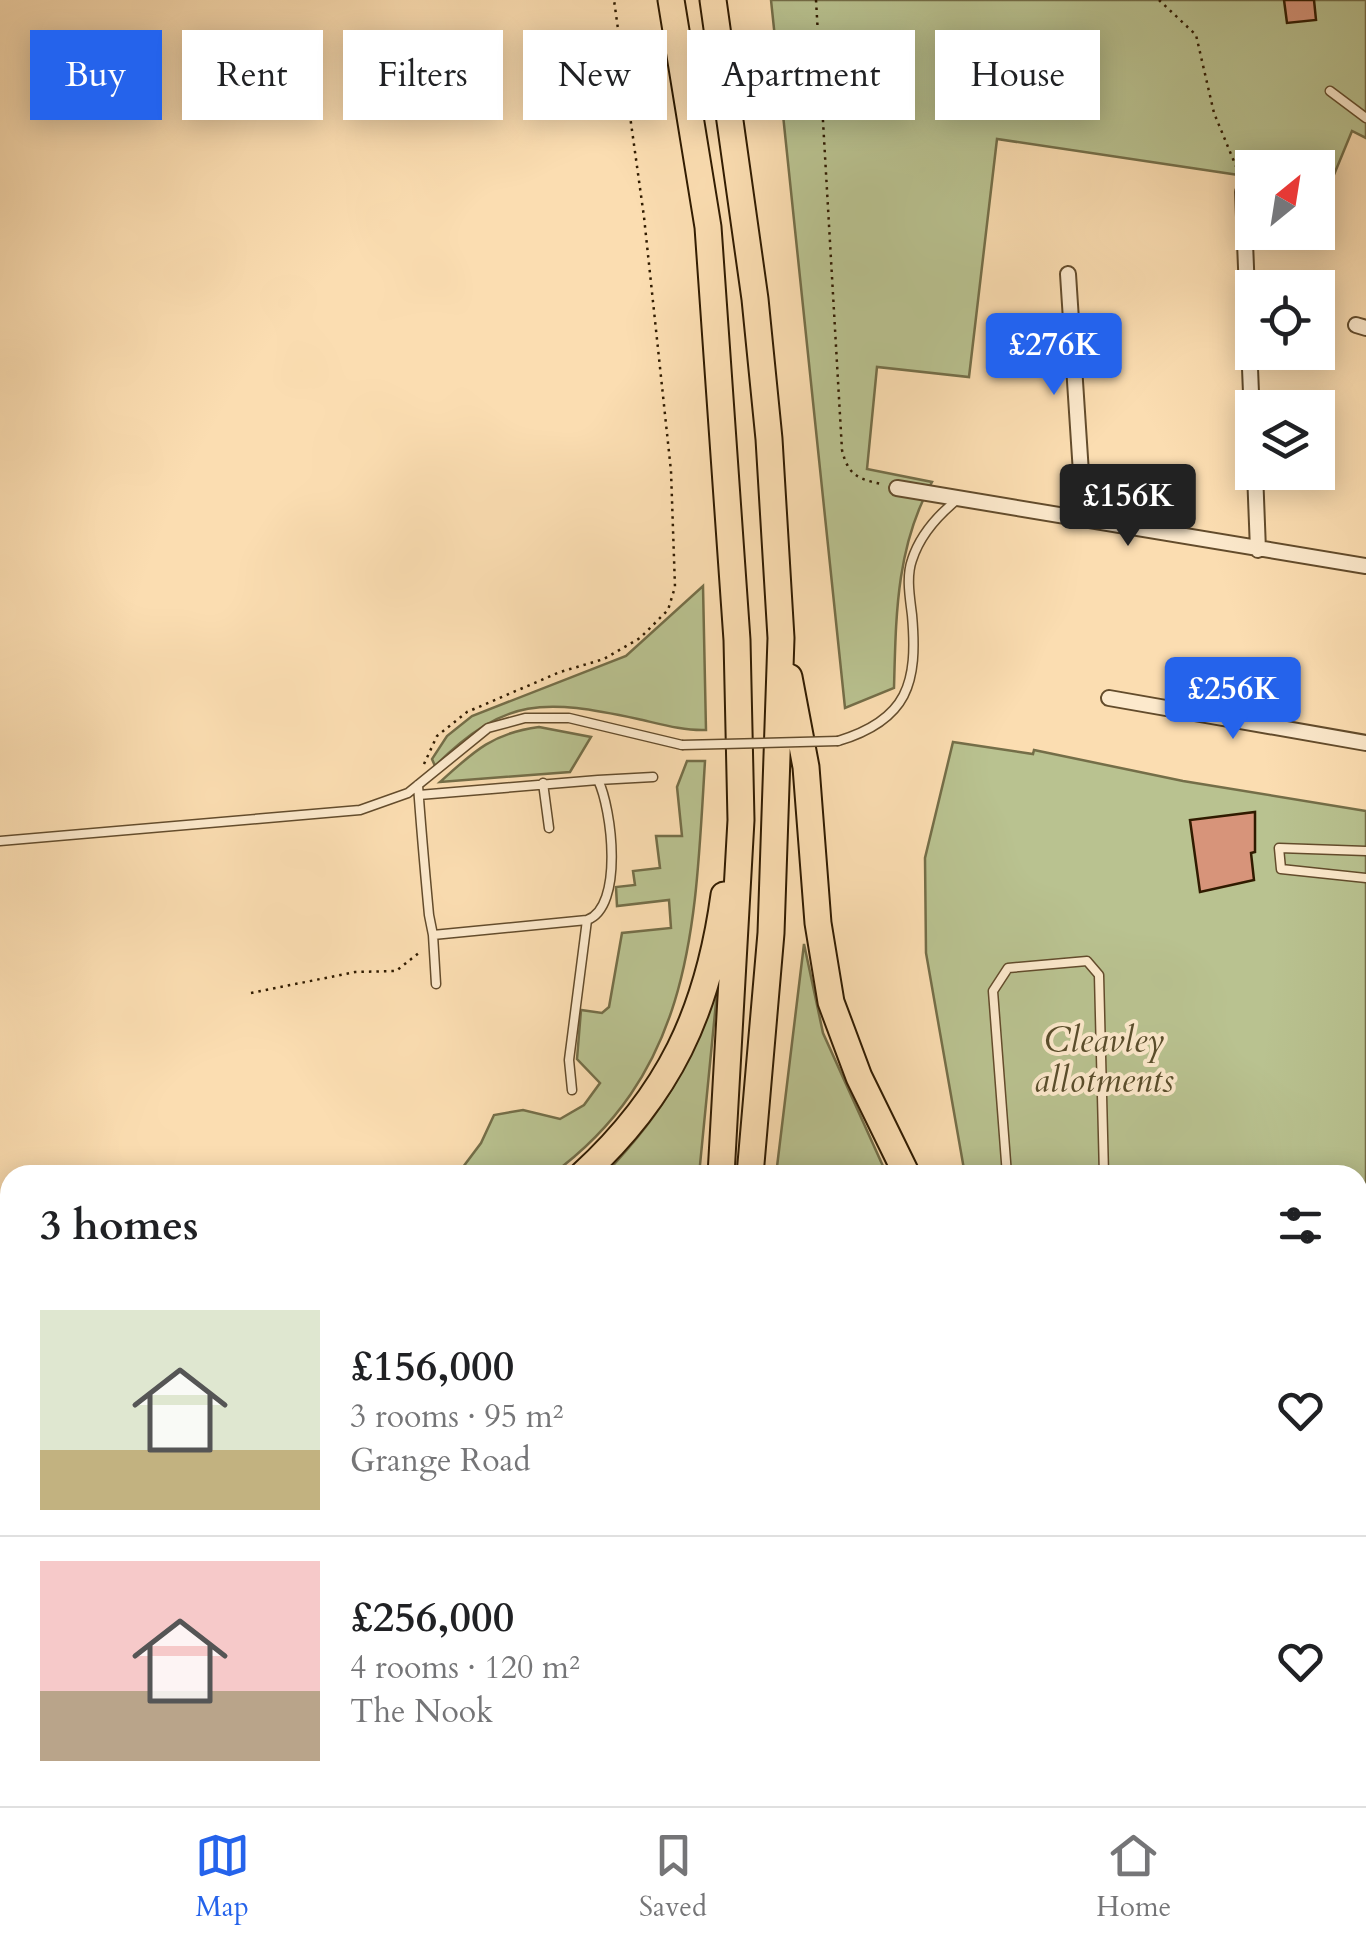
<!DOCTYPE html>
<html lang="en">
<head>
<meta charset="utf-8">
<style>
  body { margin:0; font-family:Cardo,serif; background:#f6f6f6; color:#202124; height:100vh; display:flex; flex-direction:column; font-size:38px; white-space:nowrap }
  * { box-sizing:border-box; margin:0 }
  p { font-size:32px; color:#757577 }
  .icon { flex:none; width:55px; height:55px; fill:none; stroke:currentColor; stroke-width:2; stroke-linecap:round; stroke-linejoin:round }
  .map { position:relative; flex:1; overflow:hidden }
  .details { position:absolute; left:0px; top:1165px; width:1368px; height:642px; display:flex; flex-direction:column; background:#fff; border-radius:30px 30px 0 0; box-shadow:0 5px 25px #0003 }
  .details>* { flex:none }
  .hud { position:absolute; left:30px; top:30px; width:1308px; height:90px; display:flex; gap:20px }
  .needle { width:65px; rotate:30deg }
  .fabs { position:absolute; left:1235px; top:150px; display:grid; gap:20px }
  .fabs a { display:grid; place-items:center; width:100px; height:100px; border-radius:0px; background:#fff; box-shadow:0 5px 25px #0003; font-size:50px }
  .price { position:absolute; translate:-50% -85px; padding:0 22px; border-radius:10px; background:#2563eb; color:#fff; font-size:32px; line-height:65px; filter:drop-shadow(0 2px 5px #0008) }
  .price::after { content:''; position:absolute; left:50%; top:60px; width:30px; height:22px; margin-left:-15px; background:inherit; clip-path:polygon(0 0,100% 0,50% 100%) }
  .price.selected { background:#222; color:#fff }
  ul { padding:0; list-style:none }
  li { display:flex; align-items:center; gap:30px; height:250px; padding:0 40px }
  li+li { border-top:2px solid #e0e0e0 }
  li span { display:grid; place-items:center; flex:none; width:280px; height:200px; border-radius:0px; color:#555 }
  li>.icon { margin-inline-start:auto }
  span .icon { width:120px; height:120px; fill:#fffc; stroke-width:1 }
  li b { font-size:42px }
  h2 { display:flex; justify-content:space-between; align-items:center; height:120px; padding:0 40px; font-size:42px }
  .tag { padding:0 35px; border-radius:0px; background:#fff; box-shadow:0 5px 25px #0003; font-size:35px; line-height:90px }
  .tag.selected { background:#2563eb; color:#fff }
  .menu { display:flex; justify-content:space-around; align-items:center; height:140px; border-top:2px solid #e0e0e0; background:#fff; font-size:28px; color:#757577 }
  .menu a { display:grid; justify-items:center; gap:5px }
  .menu .selected { color:#2563eb }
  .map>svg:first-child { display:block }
  .green { fill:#b9c290; stroke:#746e48; stroke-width:2.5 }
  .building { fill:#d7947a; stroke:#301b00; stroke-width:2.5 }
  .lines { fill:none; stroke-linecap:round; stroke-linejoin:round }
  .service-casing { stroke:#634c2c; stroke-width:11 }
  .minor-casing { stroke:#634c2c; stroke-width:18 }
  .motorway-casing { stroke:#301b00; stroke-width:29 }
  .path { stroke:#301b00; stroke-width:2.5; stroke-dasharray:2.5 5; stroke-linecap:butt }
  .service { stroke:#fce9cc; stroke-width:8 }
  .minor { stroke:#fce9cc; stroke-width:14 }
  .motorway { stroke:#fbddb1; stroke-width:25 }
  .service-bridge-casing { stroke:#634c2c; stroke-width:11; stroke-linecap:butt }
  .service-bridge { stroke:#fce9cc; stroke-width:8 }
  .labels { text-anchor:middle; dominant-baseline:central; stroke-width:8; stroke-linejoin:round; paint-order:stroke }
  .park-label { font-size:35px; font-style:italic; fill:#594d2b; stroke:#fce9cc }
</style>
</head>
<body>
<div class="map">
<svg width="1366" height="1806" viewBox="0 0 1366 1806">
  <rect width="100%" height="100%" fill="#fbddb1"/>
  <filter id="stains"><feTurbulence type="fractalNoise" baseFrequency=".002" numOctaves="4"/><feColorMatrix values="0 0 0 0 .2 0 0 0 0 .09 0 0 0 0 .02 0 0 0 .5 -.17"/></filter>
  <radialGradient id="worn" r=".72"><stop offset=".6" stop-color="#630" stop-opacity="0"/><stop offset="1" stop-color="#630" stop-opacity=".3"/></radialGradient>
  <!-- green -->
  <path class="green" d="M771 0H1366V138L1352 131 1324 199 1318 197V168H1252V177L997 139 969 377 877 367 867 469 932 482C896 547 896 615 894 688L845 708Z
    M703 586 706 730C684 731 660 724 638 719 544 699 506 696 435 766L432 759 447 736 472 716 626 656Z
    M539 727 591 737 570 772 440 782C474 751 493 733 539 727Z
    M953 742 1033 754 1034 750 1183 781 1366 811V1501H1358V1175H965L926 953 925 858Z
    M687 761H705C695 922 695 1070 551 1175H457L481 1143 494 1115 523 1110 560 1119 584 1105 600 1083 577 1059 581 1010 602 1013 609 1007 622 933 671 928 669 900 617 906 616 887 635 885 633 871 660 868 656 836H682L677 787Z
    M804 944 823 1033 887 1175H776Z
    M719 972 699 1175H604C668 1108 694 1060 719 972Z
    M0 1775 10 1776V1798H142L170 1806H0Z
    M233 1798H479L471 1806H251Z
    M650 1798H962L955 1806H648Z
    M1086 1798H1205L1184 1806H1083Z"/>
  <!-- building -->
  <path class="building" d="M1284 0H1314L1316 20 1287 23Z
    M1255 812V852L1251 853 1254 880 1200 892 1190 820Z"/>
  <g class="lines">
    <defs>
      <path id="service" d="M1330 91 1366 118
        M838 741C908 720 918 683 912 615 910 598 906 577 912 560 920 535 938 515 958 499
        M598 780 653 777
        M543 783 549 828
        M418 785C421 828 425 872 429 915L433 935 587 920C624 907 612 809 598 780L419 795
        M0 841 360 810 408 793 488 728 525 718H569L682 745
        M1366 851 1279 848 1281 869 1366 878
        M433 935 436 984
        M572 1090 569 1060 587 920
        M1007 1175 993 991 1008 968 1087 961 1099 975 1104 1175
        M1358 1542 1366 1545"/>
      <path id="minor" d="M1243 192 1252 418
        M1068 274 1084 519
        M1356 325 1366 328
        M1255 472 1258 550
        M897 488 1366 566
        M1109 698 1366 743"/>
      <path id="motorway" d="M671 0 708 227 737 640 741 820 721 1175
        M713 0 755 299 769 439 781 638 771 933 750 1175
        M789 677 806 767 818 923 831 1002 859 1077 907 1175
        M582 1175C669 1095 708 1012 724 895
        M0 1552 10 1547
        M0 1572 10 1567
        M0 1627 10 1618
        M1358 1634 1366 1637
        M0 1689 10 1690
        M1358 1711H1366
        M0 1719H10
        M1358 1740 1366 1741
        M0 1754 10 1755
        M1358 1775 1366 1774
        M207 1798 228 1806
        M489 1806 496 1798
        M594 1806 596 1798
        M629 1806 631 1798
        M976 1806 983 1798
        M1059 1806 1063 1798
        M1217 1806 1243 1798"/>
    </defs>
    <!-- service casing -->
    <use href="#service" class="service-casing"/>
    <!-- minor casing -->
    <use href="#minor" class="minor-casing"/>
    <!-- motorway casing -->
    <use href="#motorway" class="motorway-casing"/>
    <!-- path -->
    <path class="path" d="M816 0 842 450C848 475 858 479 881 484
      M1159 0 1196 35 1214 113 1240 176
      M424 764 437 736 467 712 560 672 604 659 640 638 668 610 675 587 671 471 644 217 614 0
      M251 993 355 972 396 971 420 952"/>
    <!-- service -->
    <use href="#service" class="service"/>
    <!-- minor -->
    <use href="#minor" class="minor"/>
    <!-- motorway -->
    <use href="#motorway" class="motorway"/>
    <defs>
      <path id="service-bridge" d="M682 745 838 741"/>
    </defs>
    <!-- service-bridge casing -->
    <use href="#service-bridge" class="service-bridge-casing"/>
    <!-- service-bridge -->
    <use href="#service-bridge" class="service-bridge"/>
  </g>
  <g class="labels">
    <!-- park labels -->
    <g class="park-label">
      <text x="1104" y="1041">Cleavley<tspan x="1104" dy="40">allotments</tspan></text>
    </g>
  </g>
  <rect width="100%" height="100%" filter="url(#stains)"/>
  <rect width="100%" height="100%" fill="url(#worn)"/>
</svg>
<div class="fabs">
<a><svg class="needle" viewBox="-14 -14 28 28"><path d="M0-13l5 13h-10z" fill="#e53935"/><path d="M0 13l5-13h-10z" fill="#757577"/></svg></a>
<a><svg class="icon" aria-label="locate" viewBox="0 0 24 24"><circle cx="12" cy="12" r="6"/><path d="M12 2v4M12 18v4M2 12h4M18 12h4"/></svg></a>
<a><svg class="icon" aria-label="layers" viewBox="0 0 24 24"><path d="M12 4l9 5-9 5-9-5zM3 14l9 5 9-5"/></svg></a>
</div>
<b class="price" style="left:1054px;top:398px">£276K</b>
<b class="price selected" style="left:1128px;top:549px">£156K</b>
<b class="price" style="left:1233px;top:742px">£256K</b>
<div class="hud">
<a class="tag selected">Buy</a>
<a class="tag">Rent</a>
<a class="tag">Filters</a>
<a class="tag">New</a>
<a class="tag">Apartment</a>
<a class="tag">House</a>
</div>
<section class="details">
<h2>3 homes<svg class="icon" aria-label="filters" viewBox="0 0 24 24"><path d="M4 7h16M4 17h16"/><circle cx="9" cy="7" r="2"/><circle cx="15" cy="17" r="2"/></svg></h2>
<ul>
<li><span style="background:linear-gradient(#dfe7d0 70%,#c2b280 0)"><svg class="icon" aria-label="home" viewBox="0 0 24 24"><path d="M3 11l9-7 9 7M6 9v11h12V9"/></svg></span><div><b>£156,000</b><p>3 rooms · 95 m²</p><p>Grange Road</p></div><svg class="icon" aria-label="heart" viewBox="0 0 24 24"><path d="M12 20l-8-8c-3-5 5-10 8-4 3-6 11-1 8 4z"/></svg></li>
<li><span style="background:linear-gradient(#f6c9c9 65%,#b9a48a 0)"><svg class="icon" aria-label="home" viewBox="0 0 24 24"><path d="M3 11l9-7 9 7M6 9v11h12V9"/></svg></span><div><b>£256,000</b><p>4 rooms · 120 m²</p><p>The Nook</p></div><svg class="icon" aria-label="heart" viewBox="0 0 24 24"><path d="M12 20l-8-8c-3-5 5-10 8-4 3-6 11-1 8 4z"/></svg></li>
</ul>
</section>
</div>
<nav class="menu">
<a class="selected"><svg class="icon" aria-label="map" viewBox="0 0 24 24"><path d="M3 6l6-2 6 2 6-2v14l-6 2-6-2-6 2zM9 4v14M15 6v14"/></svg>Map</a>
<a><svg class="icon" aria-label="saved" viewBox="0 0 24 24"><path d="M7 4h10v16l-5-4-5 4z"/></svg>Saved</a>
<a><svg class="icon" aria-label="home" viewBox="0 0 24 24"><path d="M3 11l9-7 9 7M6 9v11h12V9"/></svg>Home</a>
</nav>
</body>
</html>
